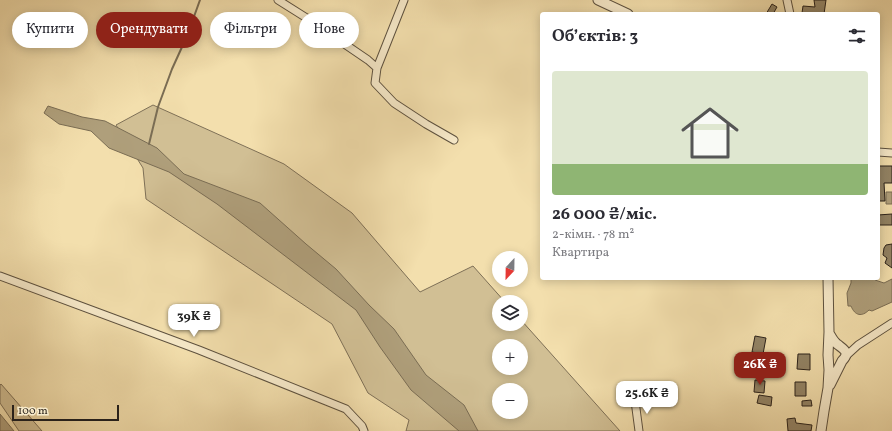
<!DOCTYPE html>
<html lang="uk">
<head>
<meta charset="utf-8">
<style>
  body { margin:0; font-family:Vollkorn,serif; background:#f7f7f7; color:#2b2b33; height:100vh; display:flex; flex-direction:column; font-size:15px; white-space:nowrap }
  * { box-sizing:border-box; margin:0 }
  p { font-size:13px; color:#7c7c81 }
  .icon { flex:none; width:22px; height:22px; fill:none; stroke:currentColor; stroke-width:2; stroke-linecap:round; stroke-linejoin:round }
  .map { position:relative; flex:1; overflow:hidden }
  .sheet { position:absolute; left:540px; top:12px; width:340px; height:268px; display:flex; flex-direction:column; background:#fff; border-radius:4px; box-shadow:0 2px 10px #0003 }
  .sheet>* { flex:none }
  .banner { position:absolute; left:12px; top:12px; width:380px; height:36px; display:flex; gap:8px }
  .needle { width:26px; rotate:202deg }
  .buttons { position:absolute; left:492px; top:251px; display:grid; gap:8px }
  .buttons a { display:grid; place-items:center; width:36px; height:36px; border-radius:50%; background:#fff; box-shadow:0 2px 10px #0003; font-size:20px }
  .scale { position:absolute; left:12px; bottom:10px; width:107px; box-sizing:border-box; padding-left:4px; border:2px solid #2b221a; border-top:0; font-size:11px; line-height:14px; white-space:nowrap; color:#2b221a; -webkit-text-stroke:3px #f7eaca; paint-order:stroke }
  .price { position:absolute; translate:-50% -34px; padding:0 9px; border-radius:8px; background:#fff; color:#222; font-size:13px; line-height:26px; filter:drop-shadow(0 1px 2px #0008) }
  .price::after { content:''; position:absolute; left:50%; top:24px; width:12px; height:9px; margin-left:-6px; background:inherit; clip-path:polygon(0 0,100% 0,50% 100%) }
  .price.current { background:#8f2418; color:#fff }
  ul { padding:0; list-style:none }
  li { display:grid; align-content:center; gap:8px; height:212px; padding:0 12px }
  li+li { border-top:1px solid #e1e1e2 }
  li span { display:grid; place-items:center; height:124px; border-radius:4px; color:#555 }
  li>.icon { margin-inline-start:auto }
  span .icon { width:72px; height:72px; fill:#fffc; stroke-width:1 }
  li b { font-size:17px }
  h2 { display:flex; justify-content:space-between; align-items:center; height:48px; padding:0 12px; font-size:17px }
  .tag { padding:0 14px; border-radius:18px; background:#fff; box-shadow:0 2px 10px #0003; font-size:14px; line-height:36px }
  .tag.current { background:#8f2418; color:#fff }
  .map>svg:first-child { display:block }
  .green { fill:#d1bf94; stroke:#7e7057; fill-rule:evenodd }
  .water { fill:#af9f7b; stroke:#7a6d54 }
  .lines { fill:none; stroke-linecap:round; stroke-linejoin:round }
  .stream { stroke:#7a6d54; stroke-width:2 }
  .building { fill:#938466; stroke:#2b221a }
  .minor-casing { stroke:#5d513f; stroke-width:9 }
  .tertiary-casing { stroke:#5d513f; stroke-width:11 }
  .minor { stroke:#f7eaca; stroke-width:7 }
  .tertiary { stroke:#f7eaca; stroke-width:9 }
</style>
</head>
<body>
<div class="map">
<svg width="892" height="431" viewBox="0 0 892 431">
  <rect width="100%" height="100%" fill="#f3dfad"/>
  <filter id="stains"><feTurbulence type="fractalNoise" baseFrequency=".005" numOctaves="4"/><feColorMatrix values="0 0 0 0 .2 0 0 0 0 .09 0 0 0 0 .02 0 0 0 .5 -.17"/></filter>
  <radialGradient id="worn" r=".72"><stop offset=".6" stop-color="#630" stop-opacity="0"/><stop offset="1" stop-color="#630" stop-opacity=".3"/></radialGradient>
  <!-- green -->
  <path class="green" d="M153 105 284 164 352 213 420 292 473 266 505 302H499V324H521V320L620 431H406L409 420 368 393 332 324 146 199 143 168 116 125ZM499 346H521V368H499ZM499 390H521V412H499Z
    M1 384 42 431H19L0 403V385Z"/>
  <!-- water -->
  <path class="water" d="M48 106 82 117 105 121 157 148 184 174 260 203 306 244 336 269 369 305 394 329 426 375 464 405 478 431H459L411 390 380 347 356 310 217 204 169 172 109 148 91 131 59 124 44 113Z
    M886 192H892V204H886Z
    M851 278H873L875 280 884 283 892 279V302L872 311 869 310C862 317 855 316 851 306H848L847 293 851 283Z
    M0 414 14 431H0Z"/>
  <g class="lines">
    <!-- stream -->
    <path class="stream" d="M149 144 158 107 172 69 187 36 200 0"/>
  </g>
  <!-- building -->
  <path class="building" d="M814 0H826L824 14 802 13 803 6 815 7Z
    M772 4 777 7 773 14H766Z
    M878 166H892V183H884L885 201H878Z
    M892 214V225H878V215Z
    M892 244V268L885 263 887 258 883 255 884 248 886 245Z
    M755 336 766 338 763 354 752 352Z
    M798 354H810V370L797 369Z
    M755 380 765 381 764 393 754 392Z
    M795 382H806V396H795Z
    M759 395 772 397 771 406 757 403Z
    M811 400 812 406H802V401Z
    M795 418 796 423 812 425 811 431H788L787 419Z"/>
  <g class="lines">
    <defs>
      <path id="minor" d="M278 0 305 17 368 60 377 68 375 83 394 103 426 124 454 140
        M787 0 790 14
        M377 68 404 0
        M878 152 892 153
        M0 276 199 350 346 409 362 426 364 431
        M846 356 858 345 892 323
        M635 401 639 431"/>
      <path id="tertiary" d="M598 0 628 14
        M829 333C831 336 833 341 837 344 843 349 851 352 842 361L830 385
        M821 431 824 411 828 388 829 370 828 355 829 332 828 278"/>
    </defs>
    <!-- minor casing -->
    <use href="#minor" class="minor-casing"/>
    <!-- tertiary casing -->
    <use href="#tertiary" class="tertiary-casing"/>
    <!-- minor -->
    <use href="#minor" class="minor"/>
    <!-- tertiary -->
    <use href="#tertiary" class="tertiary"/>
  </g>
  <rect width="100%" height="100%" filter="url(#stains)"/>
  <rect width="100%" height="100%" fill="url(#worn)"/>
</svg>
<div class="buttons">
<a><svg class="needle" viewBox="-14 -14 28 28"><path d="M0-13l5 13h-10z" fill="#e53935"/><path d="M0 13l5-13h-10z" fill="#7c7c81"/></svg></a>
<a><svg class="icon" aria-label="layers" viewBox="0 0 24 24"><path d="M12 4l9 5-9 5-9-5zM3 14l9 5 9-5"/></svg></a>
<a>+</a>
<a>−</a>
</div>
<div class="scale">100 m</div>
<b class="price" style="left:194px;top:338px">39K ₴</b>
<b class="price current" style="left:760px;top:386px">26K ₴</b>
<b class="price" style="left:647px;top:415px">25.6K ₴</b>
<div class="banner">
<a class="tag">Купити</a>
<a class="tag current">Орендувати</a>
<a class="tag">Фільтри</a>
<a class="tag">Нове</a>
</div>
<section class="sheet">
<h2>Об’єктів: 3<svg class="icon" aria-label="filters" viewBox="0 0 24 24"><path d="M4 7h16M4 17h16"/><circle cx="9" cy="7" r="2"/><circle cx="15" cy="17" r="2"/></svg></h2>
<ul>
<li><span style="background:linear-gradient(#dfe7d0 75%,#8fb573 0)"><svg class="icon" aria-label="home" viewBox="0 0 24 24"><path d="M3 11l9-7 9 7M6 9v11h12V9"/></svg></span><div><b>26 000 ₴/міс.</b><p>2-кімн. · 78 m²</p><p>Квартира</p></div></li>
</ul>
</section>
</div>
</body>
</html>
